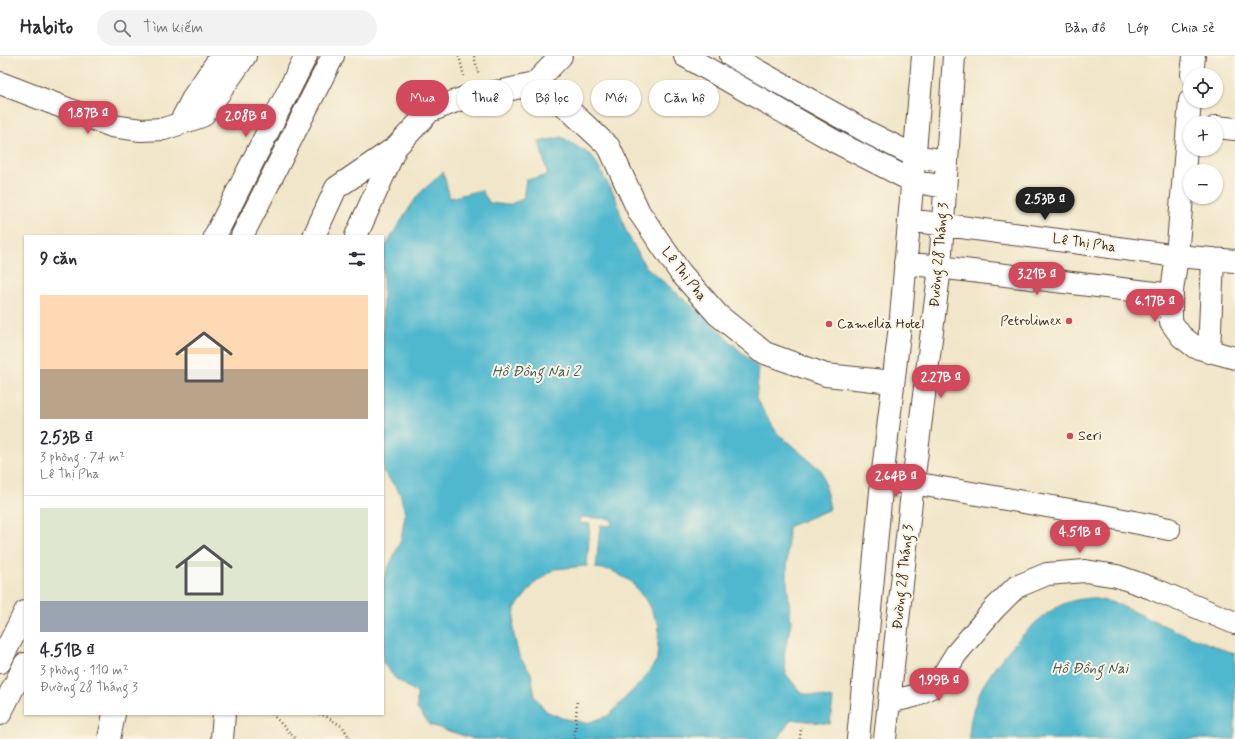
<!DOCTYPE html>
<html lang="vi">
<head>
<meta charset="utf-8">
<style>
  body { margin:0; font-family:Mynerve,sans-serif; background:#f2f2f3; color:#2b2b33; height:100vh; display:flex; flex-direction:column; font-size:15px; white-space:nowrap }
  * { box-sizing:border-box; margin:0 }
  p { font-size:13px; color:#7c7c81 }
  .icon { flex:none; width:22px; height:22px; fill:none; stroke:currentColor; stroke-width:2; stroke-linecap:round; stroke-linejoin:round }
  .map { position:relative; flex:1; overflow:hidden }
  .details { position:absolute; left:24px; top:179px; width:360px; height:480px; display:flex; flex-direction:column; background:#fff; border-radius:0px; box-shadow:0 1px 3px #0004 }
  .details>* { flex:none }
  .hud { position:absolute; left:396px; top:24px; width:380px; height:36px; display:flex; gap:8px }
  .buttons { position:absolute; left:1183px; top:12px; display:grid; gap:8px }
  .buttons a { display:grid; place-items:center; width:40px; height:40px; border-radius:50%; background:#fff; box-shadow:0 1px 3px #0004; font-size:20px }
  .price { position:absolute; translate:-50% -34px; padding:0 9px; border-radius:14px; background:#d1495b; color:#fff; font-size:13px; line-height:26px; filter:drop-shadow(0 1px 2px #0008) }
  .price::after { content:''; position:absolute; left:50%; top:24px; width:12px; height:9px; margin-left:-6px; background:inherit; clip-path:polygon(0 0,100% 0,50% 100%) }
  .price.on { background:#222; color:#fff }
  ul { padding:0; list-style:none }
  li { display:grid; align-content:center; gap:8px; height:212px; padding:0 16px }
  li+li { border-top:1px solid #e1e1e2 }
  li span { display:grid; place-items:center; height:124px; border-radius:0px; color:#555 }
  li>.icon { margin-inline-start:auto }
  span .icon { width:72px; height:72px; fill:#fffc; stroke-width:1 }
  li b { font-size:17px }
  h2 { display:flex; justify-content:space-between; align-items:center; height:48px; padding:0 16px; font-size:17px }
  .pill { padding:0 14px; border-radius:18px; background:#fff; box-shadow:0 1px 3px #0004; font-size:14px; line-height:36px }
  .pill.on { background:#d1495b; color:#fff }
  header { display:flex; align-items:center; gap:24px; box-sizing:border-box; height:56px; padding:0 20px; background:#fff; border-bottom:1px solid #e1e1e2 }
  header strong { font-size:19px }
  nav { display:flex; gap:22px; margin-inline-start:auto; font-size:14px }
  .search { width:280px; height:36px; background:#f2f2f3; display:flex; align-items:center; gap:10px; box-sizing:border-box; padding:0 14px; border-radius:22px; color:#7c7c81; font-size:15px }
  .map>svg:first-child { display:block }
  .water { fill:#50b8ce; stroke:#467176; fill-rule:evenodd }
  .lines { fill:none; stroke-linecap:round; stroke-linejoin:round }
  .minor-casing { stroke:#564638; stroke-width:24 }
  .path { stroke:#564638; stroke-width:2.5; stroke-dasharray:1 3; stroke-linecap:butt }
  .minor { stroke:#fff; stroke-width:22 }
  .poi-dot { fill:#d1495b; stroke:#fcf5e5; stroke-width:1.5 }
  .labels { text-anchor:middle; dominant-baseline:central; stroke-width:4; stroke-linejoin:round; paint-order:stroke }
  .street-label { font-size:14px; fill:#3b2a1e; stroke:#fcf5e5 }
  .poi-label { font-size:14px; fill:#3b2a1e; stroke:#fcf5e5; text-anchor:start }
  .water-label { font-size:15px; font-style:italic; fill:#425c5c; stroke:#fcf5e5 }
</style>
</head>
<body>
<header>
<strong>Habito</strong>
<div class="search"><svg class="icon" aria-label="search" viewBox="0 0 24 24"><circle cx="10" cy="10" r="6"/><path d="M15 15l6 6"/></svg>Tìm kiếm</div>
<nav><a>Bản đồ</a><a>Lớp</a><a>Chia sẻ</a></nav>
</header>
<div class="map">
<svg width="1235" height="683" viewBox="0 0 1235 683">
  <rect width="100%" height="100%" fill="#fcf5e5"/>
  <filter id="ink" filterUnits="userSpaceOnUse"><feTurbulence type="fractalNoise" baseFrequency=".025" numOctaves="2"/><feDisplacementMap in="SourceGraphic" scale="8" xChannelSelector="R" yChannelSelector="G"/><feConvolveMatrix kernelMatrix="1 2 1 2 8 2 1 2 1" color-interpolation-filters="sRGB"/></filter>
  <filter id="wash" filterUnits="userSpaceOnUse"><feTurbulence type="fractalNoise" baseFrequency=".012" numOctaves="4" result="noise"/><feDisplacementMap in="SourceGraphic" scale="16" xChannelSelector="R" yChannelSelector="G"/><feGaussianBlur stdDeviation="0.9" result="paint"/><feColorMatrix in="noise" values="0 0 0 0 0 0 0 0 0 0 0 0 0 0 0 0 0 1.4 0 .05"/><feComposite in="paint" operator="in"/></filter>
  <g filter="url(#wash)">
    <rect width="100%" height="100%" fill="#f1e6c9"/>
    <!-- water -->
    <path class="water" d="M562 81 592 100 615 140 625 173 645 210 707 263 759 313 756 343 777 377 822 415 830 453 788 471 787 525 791 567 784 599 786 618 801 637 833 643 830 668 791 663 778 683H474L430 669 417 653V637L395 622 383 607V524L401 484 405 458 400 437 383 415V195L397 171 418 139 443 116 450 142 481 134 490 147 508 149 523 143 526 124 548 119 539 86ZM580 461 612 463 611 470 600 469 596 512 611 514 630 525 645 543 659 569 657 604 643 624 623 644 610 659 587 667 562 662 546 655 535 641 531 617 519 600 513 575 515 552 535 527 555 513 587 510 590 468 579 467Z
      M1091 542 1115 547 1176 575 1235 598V683H969C969 668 973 652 979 638 991 611 1030 566 1056 552 1067 545 1079 543 1091 542Z"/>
  </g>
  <g filter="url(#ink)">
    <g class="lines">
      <defs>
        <path id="minor" d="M685 0 836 86 885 111 912 125 945 131
          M731 0 871 78 915 100 947 105
          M1192 19 1194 0
          M0 27 112 70 141 74 164 73 202 60 208 53 245 0
          M534 28 566 51 609 91 639 156 680 216 718 259 765 297 826 319 893 326
          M1190 45 1177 200 1171 242V266L1181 280 1195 291 1235 302
          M180 67 194 40 221 0
          M1216 71 1235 73
          M909 164 1177 200 1235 205
          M215 180 306 0
          M242 180 333 0
          M314 180 336 132 396 91
          M356 180 396 91 430 55 469 40 507 34 534 28 561 0
          M905 207 1172 239
          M1209 296 1213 203
          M899 426 913 427 1093 458 1169 473
          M0 606 25 556
          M889 646 914 640 929 632 940 624 956 598 994 553 1016 531 1047 518 1085 515 1117 520 1151 532 1235 567
          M0 658 25 608
          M109 683 114 658
          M222 683 224 658
          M858 683 882 424 901 261 923 0
          M885 683 913 427 940 211 954 0"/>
      </defs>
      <!-- minor casing -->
      <use href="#minor" class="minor-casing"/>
      <!-- path -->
      <path class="path" d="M459 0 464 20
        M474 0 479 19
        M272 658 296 683
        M319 658 327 661 343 671 350 683
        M575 683 577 644
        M800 683 801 671"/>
      <!-- minor -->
      <use href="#minor" class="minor"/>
    </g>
  </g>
  <!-- markers -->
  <g class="poi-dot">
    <circle cx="1069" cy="265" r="4"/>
    <circle cx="829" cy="268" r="4"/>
    <circle cx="1070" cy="380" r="4"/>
  </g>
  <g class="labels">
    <!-- street labels -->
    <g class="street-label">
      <text transform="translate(1084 187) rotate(8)">Lê Thị Pha</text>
      <text transform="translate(939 199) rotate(-85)">Đường 28 Tháng 3</text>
      <text transform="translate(684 218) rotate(52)">Lê Thị Pha</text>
      <text transform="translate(903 521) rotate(-84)">Đường 28 Tháng 3</text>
    </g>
    <!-- poi labels -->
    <g class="poi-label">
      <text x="1061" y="265" text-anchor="end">Petrolimex</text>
      <text x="837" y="268">Camellia Hotel</text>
      <text x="1078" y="380">Seri</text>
    </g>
    <!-- water labels -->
    <g class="water-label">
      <text x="536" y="316">Hồ Đồng Nai 2</text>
      <text x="1090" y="613">Hồ Đồng Nai</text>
    </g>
  </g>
</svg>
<div class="buttons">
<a><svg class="icon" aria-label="locate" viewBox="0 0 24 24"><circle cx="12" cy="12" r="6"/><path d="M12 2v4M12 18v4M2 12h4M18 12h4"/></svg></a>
<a>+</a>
<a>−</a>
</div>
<b class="price" style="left:88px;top:79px">1.87B ₫</b>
<b class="price" style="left:246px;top:82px">2.08B ₫</b>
<b class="price on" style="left:1045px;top:165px">2.53B ₫</b>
<b class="price" style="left:1037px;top:240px">3.21B ₫</b>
<b class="price" style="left:1155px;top:267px">6.17B ₫</b>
<b class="price" style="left:941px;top:343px">2.27B ₫</b>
<b class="price" style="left:896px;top:442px">2.64B ₫</b>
<b class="price" style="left:1080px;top:498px">4.51B ₫</b>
<b class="price" style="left:939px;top:646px">1.99B ₫</b>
<div class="hud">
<a class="pill on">Mua</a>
<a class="pill">Thuê</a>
<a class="pill">Bộ lọc</a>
<a class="pill">Mới</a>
<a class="pill">Căn hộ</a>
</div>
<section class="details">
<h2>9 căn<svg class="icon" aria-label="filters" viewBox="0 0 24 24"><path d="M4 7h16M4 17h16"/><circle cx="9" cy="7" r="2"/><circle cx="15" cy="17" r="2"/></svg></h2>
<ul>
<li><span style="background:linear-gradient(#ffd9b3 60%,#b9a48a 0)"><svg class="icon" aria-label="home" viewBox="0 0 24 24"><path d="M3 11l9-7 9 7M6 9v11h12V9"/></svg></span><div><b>2.53B ₫</b><p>3 phòng · 74 m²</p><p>Lê Thị Pha</p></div></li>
<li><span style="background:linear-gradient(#dfe7d0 75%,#9aa5b1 0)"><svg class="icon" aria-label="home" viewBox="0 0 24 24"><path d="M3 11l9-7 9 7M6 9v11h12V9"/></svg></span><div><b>4.51B ₫</b><p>3 phòng · 110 m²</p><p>Đường 28 Tháng 3</p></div></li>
</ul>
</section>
</div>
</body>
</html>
